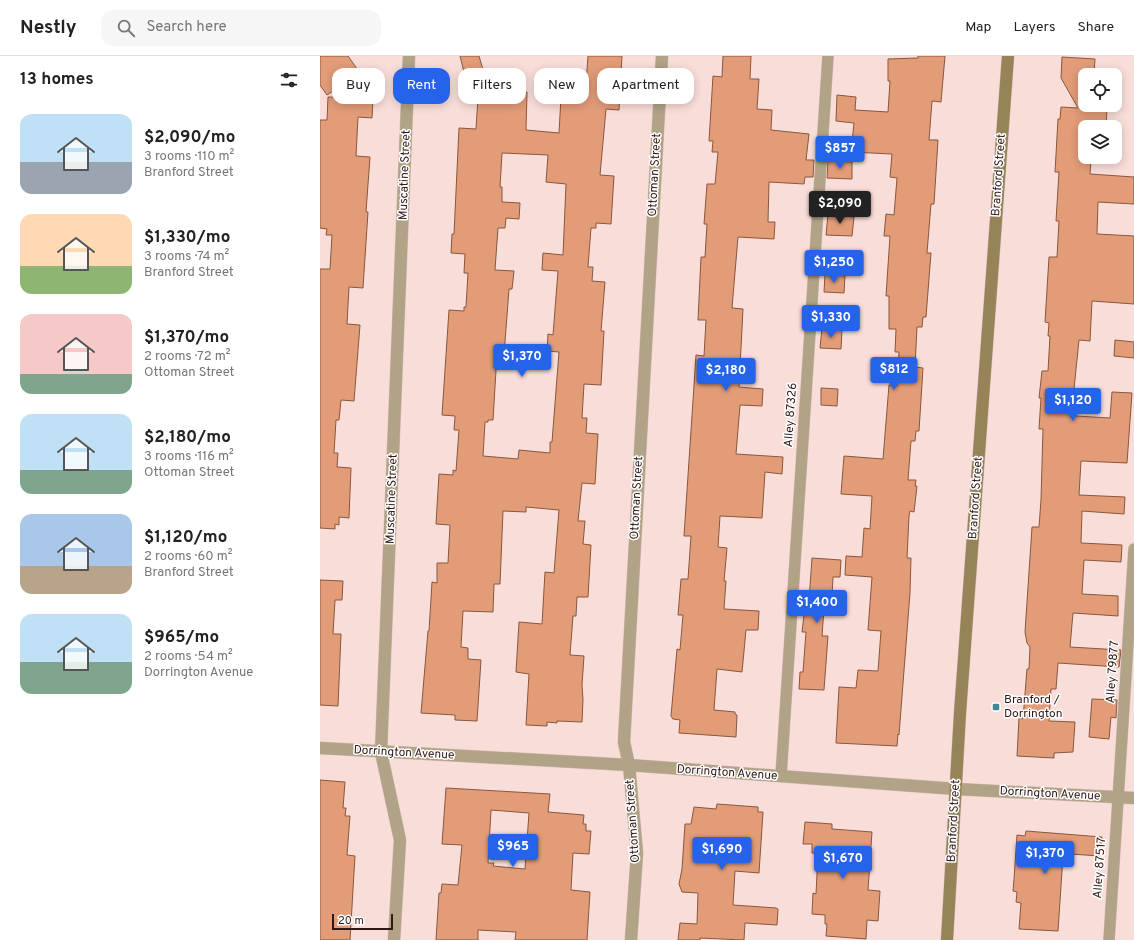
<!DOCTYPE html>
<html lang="en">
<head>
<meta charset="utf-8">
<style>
  body { margin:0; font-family:Overpass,sans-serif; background:#f6f6f6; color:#222; height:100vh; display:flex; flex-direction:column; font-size:15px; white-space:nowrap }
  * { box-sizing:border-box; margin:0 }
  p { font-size:13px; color:#767676 }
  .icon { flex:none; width:22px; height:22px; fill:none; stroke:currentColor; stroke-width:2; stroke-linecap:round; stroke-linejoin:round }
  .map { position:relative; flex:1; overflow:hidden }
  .panel { display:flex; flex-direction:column; background:#fff; width:320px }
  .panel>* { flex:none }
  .top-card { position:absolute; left:12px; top:12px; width:380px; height:36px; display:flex; gap:8px }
  .tools { position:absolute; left:758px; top:12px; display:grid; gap:8px }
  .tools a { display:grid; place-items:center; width:44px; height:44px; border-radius:8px; background:#fff; box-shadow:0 2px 10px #0003; font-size:20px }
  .scale { position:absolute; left:12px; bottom:10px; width:61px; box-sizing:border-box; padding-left:4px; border:2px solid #2f1815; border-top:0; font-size:11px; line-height:14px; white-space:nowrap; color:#2f1815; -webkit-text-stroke:3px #fff; paint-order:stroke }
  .price { position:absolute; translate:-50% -34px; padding:0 9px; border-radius:4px; background:#2563eb; color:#fff; font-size:13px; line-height:26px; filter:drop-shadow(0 1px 2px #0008) }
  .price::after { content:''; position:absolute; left:50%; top:24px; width:12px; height:9px; margin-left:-6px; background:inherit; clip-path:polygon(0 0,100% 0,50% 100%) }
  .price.current { background:#222; color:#fff }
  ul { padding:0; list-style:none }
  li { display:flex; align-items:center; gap:12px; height:100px; padding:0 20px }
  li span { display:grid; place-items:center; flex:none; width:112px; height:80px; border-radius:12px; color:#555 }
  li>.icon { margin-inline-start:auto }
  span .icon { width:48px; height:48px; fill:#fffc; stroke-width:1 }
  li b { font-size:17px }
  h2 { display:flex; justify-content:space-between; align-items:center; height:48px; padding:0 20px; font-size:17px }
  .chip { padding:0 14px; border-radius:12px; background:#fff; box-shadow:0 2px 10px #0003; font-size:14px; line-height:36px }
  .chip.current { background:#2563eb; color:#fff }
  header { display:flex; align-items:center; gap:24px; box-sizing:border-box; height:56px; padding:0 20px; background:#fff; border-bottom:1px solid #e0e0e0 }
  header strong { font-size:19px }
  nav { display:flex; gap:22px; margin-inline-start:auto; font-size:14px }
  .search { width:280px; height:36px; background:#f6f6f6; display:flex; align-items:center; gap:10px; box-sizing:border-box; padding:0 14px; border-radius:12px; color:#767676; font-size:15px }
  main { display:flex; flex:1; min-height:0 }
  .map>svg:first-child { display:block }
  .building { fill:#e29c78; stroke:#89573d; fill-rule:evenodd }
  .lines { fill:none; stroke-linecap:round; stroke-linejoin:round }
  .lane-casing { stroke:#d5bab6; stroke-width:12 }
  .street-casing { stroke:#d5bab6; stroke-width:13 }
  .secondary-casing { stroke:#d5bab6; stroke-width:13 }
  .lane { stroke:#b0a386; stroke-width:11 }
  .street { stroke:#b0a386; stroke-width:12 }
  .secondary { stroke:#968357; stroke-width:12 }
  .poi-dot { fill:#428892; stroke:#fff; stroke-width:1.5 }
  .labels { text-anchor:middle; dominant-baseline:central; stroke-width:3; stroke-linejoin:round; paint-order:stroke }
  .street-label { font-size:12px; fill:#2f1815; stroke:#fff }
  .poi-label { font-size:12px; fill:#2f1815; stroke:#fff; text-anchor:start }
</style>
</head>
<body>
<header>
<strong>Nestly</strong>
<div class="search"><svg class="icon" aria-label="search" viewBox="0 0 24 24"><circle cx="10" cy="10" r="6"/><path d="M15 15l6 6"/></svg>Search here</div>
<nav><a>Map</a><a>Layers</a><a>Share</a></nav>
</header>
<main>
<section class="panel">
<h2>13 homes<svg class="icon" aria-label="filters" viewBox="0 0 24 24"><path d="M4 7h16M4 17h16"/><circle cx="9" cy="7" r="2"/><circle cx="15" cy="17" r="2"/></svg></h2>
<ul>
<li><span style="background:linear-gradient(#bfe0f5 60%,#9aa5b1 0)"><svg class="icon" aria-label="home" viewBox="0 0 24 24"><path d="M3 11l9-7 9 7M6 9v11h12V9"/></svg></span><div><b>$2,090/mo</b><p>3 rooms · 110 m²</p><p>Branford Street</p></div></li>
<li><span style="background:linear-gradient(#ffd9b3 65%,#8fb573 0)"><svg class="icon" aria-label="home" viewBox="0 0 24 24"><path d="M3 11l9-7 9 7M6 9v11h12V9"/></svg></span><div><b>$1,330/mo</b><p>3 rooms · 74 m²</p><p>Branford Street</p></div></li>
<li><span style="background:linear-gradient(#f6c9c9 75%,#7fa58c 0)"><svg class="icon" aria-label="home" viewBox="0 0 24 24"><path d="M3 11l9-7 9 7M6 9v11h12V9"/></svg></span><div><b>$1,370/mo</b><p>2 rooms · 72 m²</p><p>Ottoman Street</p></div></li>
<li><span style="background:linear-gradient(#bfe0f5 70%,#7fa58c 0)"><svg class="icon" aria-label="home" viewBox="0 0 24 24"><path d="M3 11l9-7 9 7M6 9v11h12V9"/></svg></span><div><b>$2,180/mo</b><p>3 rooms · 116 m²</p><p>Ottoman Street</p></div></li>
<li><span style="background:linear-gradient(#a9c7e8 65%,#b9a48a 0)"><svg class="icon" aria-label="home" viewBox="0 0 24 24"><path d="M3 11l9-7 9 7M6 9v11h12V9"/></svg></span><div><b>$1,120/mo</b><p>2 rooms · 60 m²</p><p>Branford Street</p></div></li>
<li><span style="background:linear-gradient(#bfe0f5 60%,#7fa58c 0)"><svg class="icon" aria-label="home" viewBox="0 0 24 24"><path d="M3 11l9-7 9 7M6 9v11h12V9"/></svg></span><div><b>$965/mo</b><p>2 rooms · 54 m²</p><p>Dorrington Avenue</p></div></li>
</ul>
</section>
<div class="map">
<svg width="814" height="884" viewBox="0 0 814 884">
  <rect width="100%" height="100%" fill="#f9ddd9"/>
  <!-- building -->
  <path class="building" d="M0 0H28L40 17 7 39 0 29Z
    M140 0H159L164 17 186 18V26H189L188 36H207L206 74 239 77 241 41 257 42 258 39 265 40 268 0H302L299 54 286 53 280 119 294 120 291 168 276 167V172H271L268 211H273L272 225 285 226 281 275H284L281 329 264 328 262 362H267L266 377 278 378 275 428 262 427 258 465H265L263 488 271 489 268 541H257L256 560H253L250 599 264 600 262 629 263 644 262 666 237 665V667L227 666V670L206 669 209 618 196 616 199 566 222 568 225 516 234 517 239 454 206 451V456L183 455 180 528H174L173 556 143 555 141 591 148 592V603L161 604 157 665 135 664V659L101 657 108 575H109L112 526 117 527V507H128L130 469 116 468 119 418 133 419V414L136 415 139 374H134L135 360 122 359 129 254 144 255V251H146L148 217H144L145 198 131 197 132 178H134L139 72 156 73 158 41 142 40 144 16ZM182 97 228 99 226 126 246 128 243 199 223 197 222 214 238 215 233 279 228 278 227 295 239 296 232 386H230V397L199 394 198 403 163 400 165 366H168V364H173L177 298 184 299 189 233H192L194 215 175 214 178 172H185L186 162 199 163 200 147 182 146V131H180Z
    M403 0H431L430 23H439L437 53 452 54 451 74 489 78 486 104H494L493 121H485L484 128 449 126 448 166H455L454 183 418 181 412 252 423 253 419 331 443 333 442 350 420 349 416 398 463 401 462 418 445 416 442 462 400 460 398 491 407 492 404 525H406L404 553 439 555 438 574H426L422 616 397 613 394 654 415 656V658L417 659 416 681 359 677 360 664 353 663 351 660 357 593 360 594 363 559H358L361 523H368L371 480H364L376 299 384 300 386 264H378L381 201H385L387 168H384L387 128H395L398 96H392L393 85H389L393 20 402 21Z
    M598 0H625L621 46 612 45 609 84H618L614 148H611L607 197H611L606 261H603L602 271H597L595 311 603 312 599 375H596L595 385H591L588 424H596L595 430H597L594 456 590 455 589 460 587 502H591L590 537 579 679 578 678 577 690 516 687 519 631 536 632 538 614 558 615 561 575 548 574 552 521 525 519 526 500 542 501 544 472 550 473 552 440 521 438 524 400 563 403 569 329 577 330 579 296H575L576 273H569V240H566L570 180H564L566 158 574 159 577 122 570 121 572 98 531 96 534 67 516 65 517 39 536 41 535 54 568 56 570 25H568V3L598 2Z
    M742 1 775 3 774 19H765V51L787 53 786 71H765V102L771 103 770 118 814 121V148L778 146 777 178 814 180V248L772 245 770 285 759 284 754 333 758 334 756 360 790 362 792 336 812 337 807 407 761 405 759 439 805 441 804 458 762 455 761 487 802 489 801 506 764 504 762 538 798 540V560L753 557 750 591 801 594 799 611 738 607 736 633H731L729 665 755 666 753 696 734 697V702L697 700 699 662 703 663 707 613H709L710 591 707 587 705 576 712 471H719L721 444 723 373H719L721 342H719L722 315H728L730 280H728L729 267 725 266 729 201H737L739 165H736L739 116H735L738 63H740L741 51 758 52 741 22Z
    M8 41 53 43 52 62 38 61 36 100 50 101 46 156H48L43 232 29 231 27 268 40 269 34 345 21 344 19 364H16L14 397H18L17 411 31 412 29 462 19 461V469L15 468V473L0 472V213H10L12 179H6L7 173 0 172V64H7Z
    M508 105 532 106V123L507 122Z
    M508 158 534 161 532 180 506 179Z
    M505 218 525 220 524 237 504 236Z
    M502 272 522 273 521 293 500 292Z
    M795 284 814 286V302L794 300Z
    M501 332 518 333 517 350 501 349Z
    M492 502 521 504 520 521H513L512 540 505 539 502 580H508L504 634 479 633 480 616H483L486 576H482L484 559H488Z
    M0 524 23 525 22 544H15L13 578H21L18 650 0 649Z
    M772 643 797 644 796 662 791 661 789 683 769 681Z
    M0 724 25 726 23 752H26L25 760H30L27 799 35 800 30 884H0Z
    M126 732 230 738 228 756 264 759 263 768H266V775H271L269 798 253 797 251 834 270 836 267 884H195L196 876 158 874V884H116L119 837H121L122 828 138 829 142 789 122 788ZM171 754 209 757 205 813 173 810 174 807H168Z
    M397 748 438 751V756H443L439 817 415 815 413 849 456 852 458 853 457 869 425 867 424 884 380 882V884H358L360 867 377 868 378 837 362 836 359 828 362 813 365 768H371L374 751 396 753Z
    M485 766 512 768V773L552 776 548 834 560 835 558 865 547 864 546 883 506 880 507 868H505V859L492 858 493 837 496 838 498 798 492 797V788H483Z
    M706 775 782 781 780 800 750 798V800H743L738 875 699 873 701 847 696 846 697 836 693 835 694 823 697 779 705 780Z"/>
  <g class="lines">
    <defs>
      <path id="lane" d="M461 720 508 0
        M789 884 814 493"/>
      <path id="street" d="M0 692 309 709 636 733 814 742
        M74 884 80 784 61 696 89 0
        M311 884 317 797 309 709 304 686 342 0"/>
      <path id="secondary" d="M627 884 640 657 688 0"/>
    </defs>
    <!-- lane casing -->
    <use href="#lane" class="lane-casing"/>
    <!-- street casing -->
    <use href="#street" class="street-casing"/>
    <!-- secondary casing -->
    <use href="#secondary" class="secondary-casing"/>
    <!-- lane -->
    <use href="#lane" class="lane"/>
    <!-- street -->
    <use href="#street" class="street"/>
    <!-- secondary -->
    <use href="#secondary" class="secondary"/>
  </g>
  <!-- markers -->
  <rect class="poi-dot" x="672" y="647" width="8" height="8" rx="2"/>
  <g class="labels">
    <!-- street labels -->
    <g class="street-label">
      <text transform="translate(85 119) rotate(-88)">Muscatine Street</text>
      <text transform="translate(335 119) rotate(-87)">Ottoman Street</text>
      <text transform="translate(679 119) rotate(-86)">Branford Street</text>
      <text transform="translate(471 359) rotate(-86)">Alley 87326</text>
      <text transform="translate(317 442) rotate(-87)">Ottoman Street</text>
      <text transform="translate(656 442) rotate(-86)">Branford Street</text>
      <text transform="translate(72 443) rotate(-88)">Muscatine Street</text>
      <text transform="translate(793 616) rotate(-86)">Alley 79877</text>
      <text transform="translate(84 697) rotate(3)">Dorrington Avenue</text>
      <text transform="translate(407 717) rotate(4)">Dorrington Avenue</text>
      <text transform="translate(730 738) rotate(3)">Dorrington Avenue</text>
      <text transform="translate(313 765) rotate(-94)">Ottoman Street</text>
      <text transform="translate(634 765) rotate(-87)">Branford Street</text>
      <text transform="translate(780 812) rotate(-86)">Alley 87517</text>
    </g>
    <!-- poi labels -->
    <g class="poi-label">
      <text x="684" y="644">Branford /<tspan x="684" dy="14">Dorrington</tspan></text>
    </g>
  </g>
</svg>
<div class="tools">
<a><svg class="icon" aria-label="locate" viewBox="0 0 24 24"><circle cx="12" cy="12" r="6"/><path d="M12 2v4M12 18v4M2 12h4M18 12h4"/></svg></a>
<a><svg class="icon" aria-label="layers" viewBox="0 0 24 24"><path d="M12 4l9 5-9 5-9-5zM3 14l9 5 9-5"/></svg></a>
</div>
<div class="scale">20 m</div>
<b class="price" style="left:520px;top:114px">$857</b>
<b class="price current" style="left:520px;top:169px">$2,090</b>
<b class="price" style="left:514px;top:228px">$1,250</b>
<b class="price" style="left:511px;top:283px">$1,330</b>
<b class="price" style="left:202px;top:322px">$1,370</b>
<b class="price" style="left:574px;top:335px">$812</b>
<b class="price" style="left:406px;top:336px">$2,180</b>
<b class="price" style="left:753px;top:366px">$1,120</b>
<b class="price" style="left:497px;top:568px">$1,400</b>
<b class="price" style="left:193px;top:812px">$965</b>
<b class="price" style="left:402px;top:815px">$1,690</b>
<b class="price" style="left:725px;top:819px">$1,370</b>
<b class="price" style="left:523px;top:824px">$1,670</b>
<div class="top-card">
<a class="chip">Buy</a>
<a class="chip current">Rent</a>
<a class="chip">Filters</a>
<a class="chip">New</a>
<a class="chip">Apartment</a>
</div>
</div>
</main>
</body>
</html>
